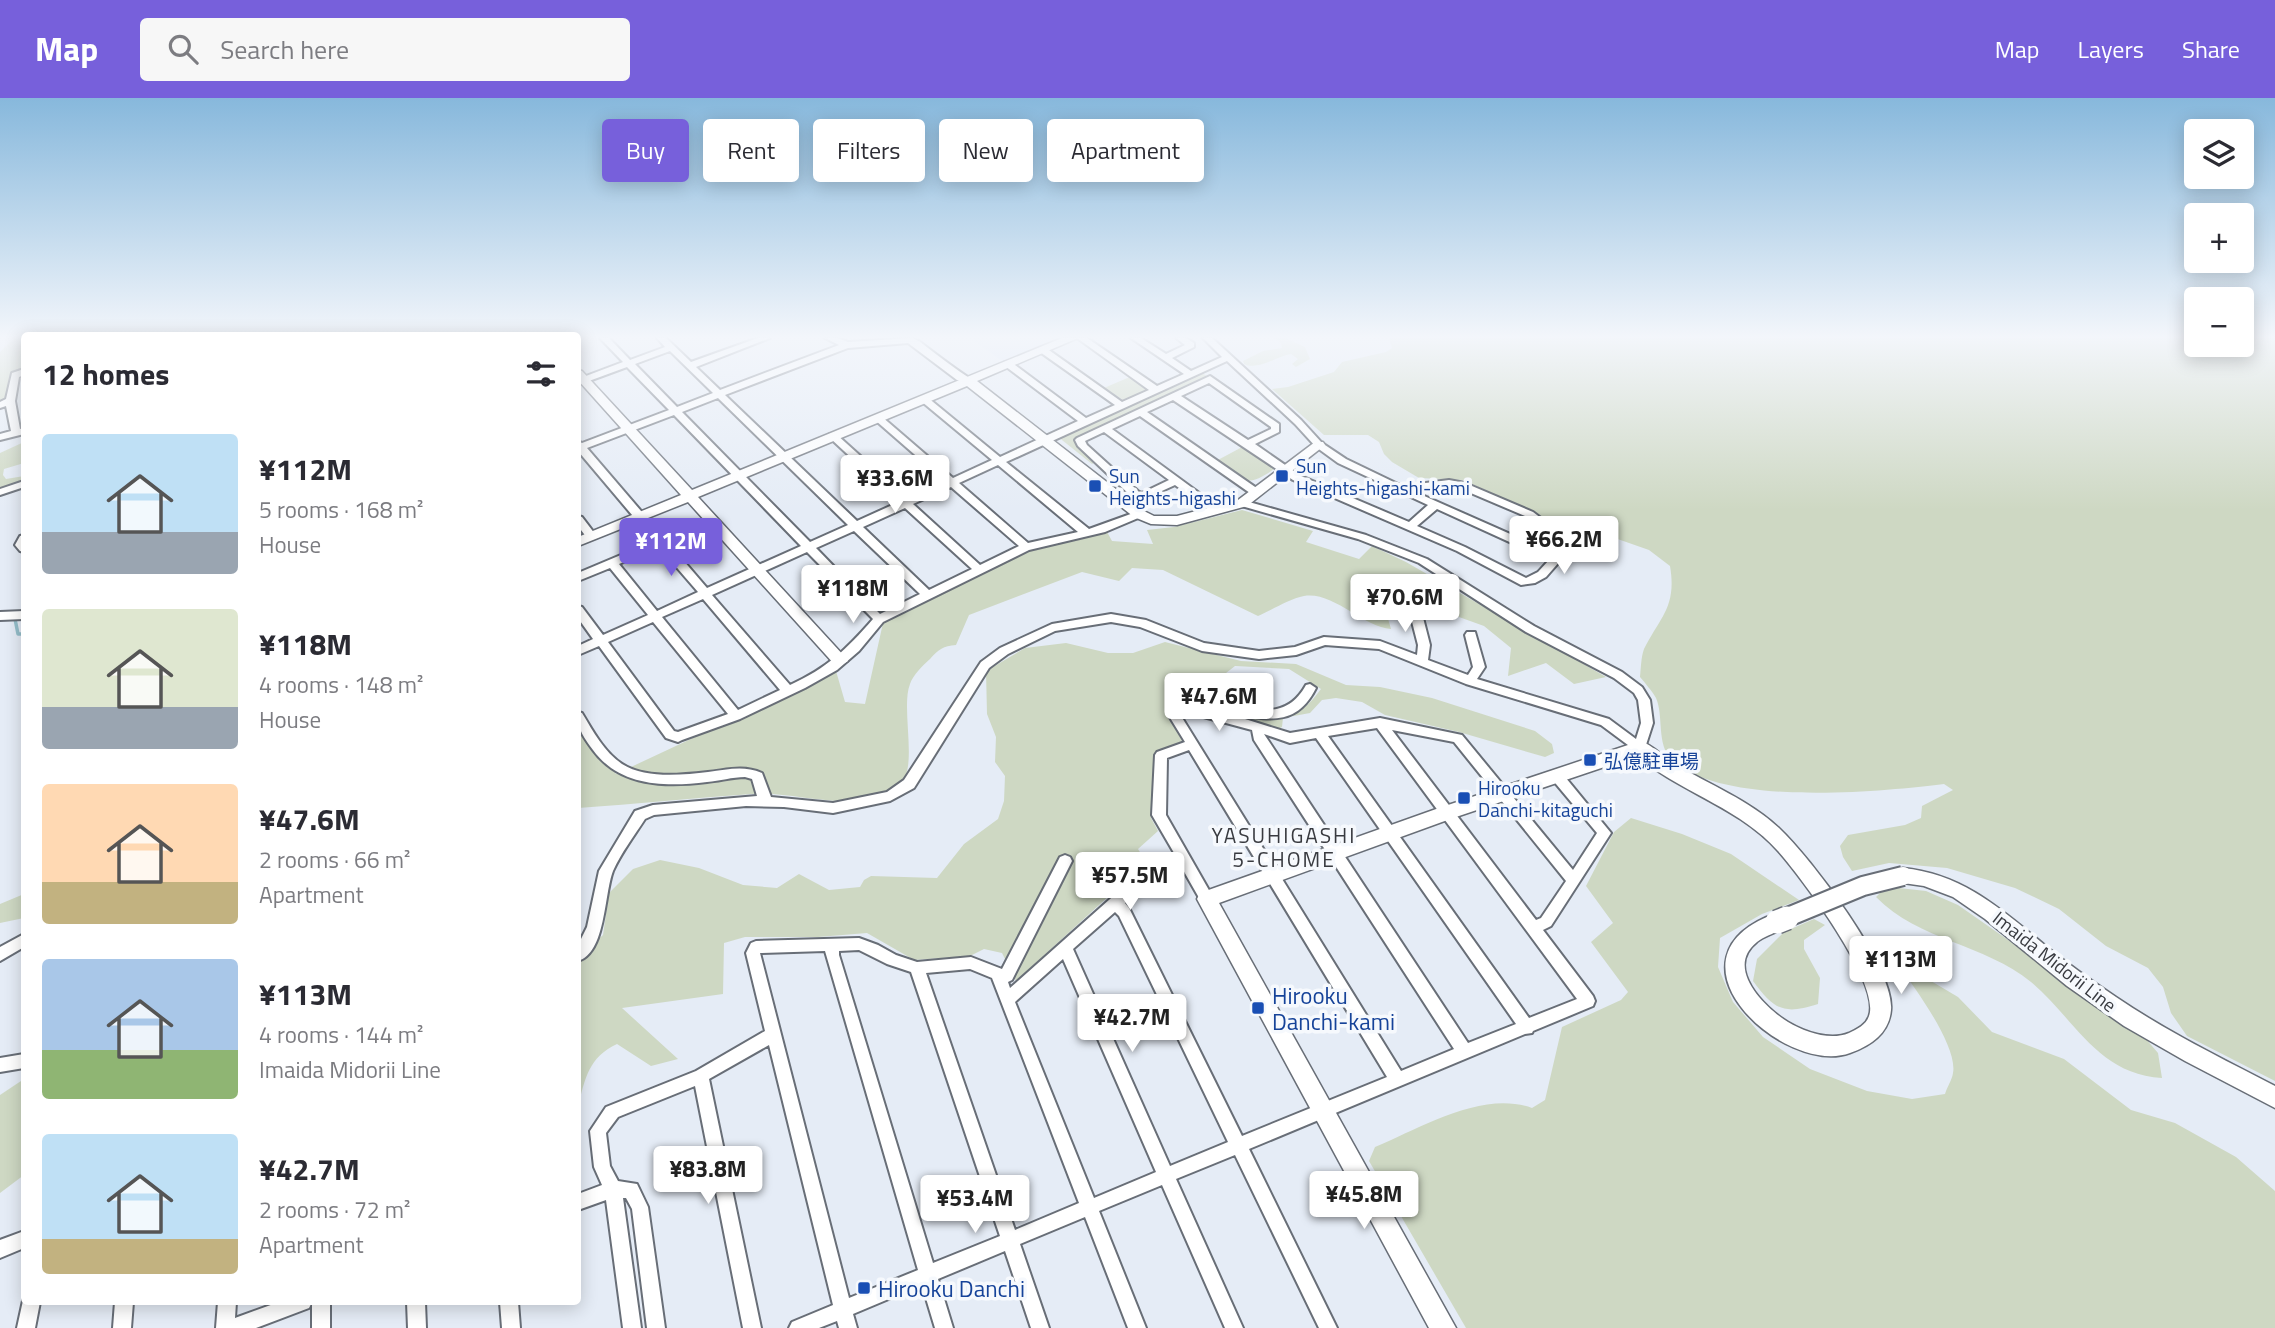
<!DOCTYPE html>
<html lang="en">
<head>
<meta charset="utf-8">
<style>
  body { margin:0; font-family:"Titillium Web","Noto Sans JP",sans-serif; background:#f7f7f7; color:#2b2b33; height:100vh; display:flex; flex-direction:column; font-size:26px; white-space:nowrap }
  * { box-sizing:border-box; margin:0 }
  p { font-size:23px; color:#7c7c81 }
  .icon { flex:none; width:38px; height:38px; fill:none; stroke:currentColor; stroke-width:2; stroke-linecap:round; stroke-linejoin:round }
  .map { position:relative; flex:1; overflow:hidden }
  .details { position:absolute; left:21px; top:234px; width:560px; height:973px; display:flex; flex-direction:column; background:#fff; border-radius:7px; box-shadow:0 4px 18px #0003 }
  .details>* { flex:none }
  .top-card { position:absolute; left:602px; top:21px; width:665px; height:63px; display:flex; gap:14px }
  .tools { position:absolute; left:2184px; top:21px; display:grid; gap:14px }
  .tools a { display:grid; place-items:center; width:70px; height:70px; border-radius:7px; background:#fff; box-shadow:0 4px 18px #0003; font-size:35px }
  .price { position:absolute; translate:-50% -60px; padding:0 16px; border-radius:7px; background:#fff; color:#222; font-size:23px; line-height:46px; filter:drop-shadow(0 2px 4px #0008) }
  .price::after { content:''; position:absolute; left:50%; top:42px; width:21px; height:16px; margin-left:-10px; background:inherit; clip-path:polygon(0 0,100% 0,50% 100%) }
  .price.current { background:#7760db; color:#fff }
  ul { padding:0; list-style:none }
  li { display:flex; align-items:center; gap:21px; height:175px; padding:0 21px }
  li span { display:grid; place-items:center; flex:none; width:196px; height:140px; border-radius:7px; color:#555 }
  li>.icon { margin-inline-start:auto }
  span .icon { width:84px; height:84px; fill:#fffc; stroke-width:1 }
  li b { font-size:30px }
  h2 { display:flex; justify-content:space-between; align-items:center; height:84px; padding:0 21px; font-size:30px }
  .tag { padding:0 24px; border-radius:7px; background:#fff; box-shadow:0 4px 18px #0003; font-size:24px; line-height:63px }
  .tag.current { background:#7760db; color:#fff }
  header { display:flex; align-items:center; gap:42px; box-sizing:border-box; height:98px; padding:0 35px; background:#7760db; color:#fff }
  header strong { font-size:33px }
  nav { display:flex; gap:38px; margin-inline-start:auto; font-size:24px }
  .search { width:490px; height:63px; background:#f7f7f7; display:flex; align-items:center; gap:18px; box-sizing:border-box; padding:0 24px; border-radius:7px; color:#7c7c81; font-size:26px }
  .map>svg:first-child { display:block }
  .built { fill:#dae4f6 }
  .green { fill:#ced8c3 }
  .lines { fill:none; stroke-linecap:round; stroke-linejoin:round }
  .stream { stroke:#95bfcb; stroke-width:3.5 }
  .minor-casing { stroke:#686e77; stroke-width:4 }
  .tertiary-casing { stroke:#686e77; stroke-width:3 }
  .secondary-casing { stroke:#686e77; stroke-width:3 }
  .minor { fill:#fff; fill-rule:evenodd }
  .tertiary { fill:#fff; fill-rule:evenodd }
  .secondary { fill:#fff; fill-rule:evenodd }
  .secondary-bridge-far1-casing { stroke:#686e77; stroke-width:22; stroke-linecap:butt }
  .secondary-bridge-casing { stroke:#686e77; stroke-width:26; stroke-linecap:butt }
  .secondary-bridge-far1 { stroke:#fff; stroke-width:18 }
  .secondary-bridge { stroke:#fff; stroke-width:23 }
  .transit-dot { fill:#1a4fb4; stroke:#f6f9fd; stroke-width:2.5 }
  .labels { text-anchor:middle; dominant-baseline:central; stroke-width:7; stroke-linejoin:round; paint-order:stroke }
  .transit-label { font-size:19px; fill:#164399; stroke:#f6f9fd; text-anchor:start }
  .street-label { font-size:19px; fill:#393b40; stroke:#f6f9fd }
  .neighbourhood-label { font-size:21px; letter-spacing:2px; fill:#393b40; stroke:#f6f9fd }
  .near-transit-label { font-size:23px; fill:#164399; stroke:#f6f9fd; text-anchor:start }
</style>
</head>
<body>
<header>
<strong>Map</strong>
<div class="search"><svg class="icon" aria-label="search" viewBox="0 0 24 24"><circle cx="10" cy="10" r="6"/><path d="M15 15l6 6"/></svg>Search here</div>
<nav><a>Map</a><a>Layers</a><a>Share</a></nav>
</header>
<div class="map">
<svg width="2275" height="1230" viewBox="0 0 2275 1230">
  <rect width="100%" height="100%" fill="#e5ecf6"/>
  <!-- built -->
  <path class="built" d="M970 240H1059L1002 263Z"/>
  <!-- green -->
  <path class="green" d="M14 240H24V272L10 276 9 297 0 304V254Z
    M1274 240H1285L1305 249 1310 261 1296 269 1292 266 1298 261 1291 256C1277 258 1258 273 1244 266L1243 263 1263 253 1282 250 1281 245Z
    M1389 240H2196V247H2242V240H2275V983L2187 938 2171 915 2163 889 2148 870 2106 848 2059 811 2015 790 1947 770 1889 765 1852 773 1843 759 1840 748 1848 737 1905 727 1921 720 1922 708 1953 692 1944 686C1878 694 1723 709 1672 662 1656 647 1664 618 1656 600 1652 593 1645 585 1640 579 1641 570 1641 559 1644 551 1660 519 1677 509 1670 468L1649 452 1609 438 1564 431 1536 415 1463 382 1419 380 1392 364 1384 356 1379 344 1368 337H1324L1272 291 1288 289 1334 274 1342 264 1386 254 1392 250Z
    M1201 274 1208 279 1078 340V348L1097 363 1092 366 1057 338Z
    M1132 278 1148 289V292L1125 303 1104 290Z
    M24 344V365L4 371 3 377 6 381 24 378V385L0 394V355Z
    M1244 348 1273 366 1274 371C1244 392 1243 381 1216 363Z
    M1242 412 1313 433 1306 444 1359 461 1372 448 1406 464 1606 579 1574 586 1546 565 1508 578 1511 550 1484 528 1395 496 1385 510 1391 531C1363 529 1333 493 1304 498 1289 501 1272 512 1258 518L1163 472 1132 470 1119 483 1082 474 969 517 956 547C943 548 939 551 930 561 923 567 913 577 910 586 900 611 920 674 898 688 851 718 802 693 752 696 694 700 636 706 578 710V622L616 676 836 573 845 604 865 606 883 525 1029 451 1106 432 1112 443 1153 446 1147 432 1174 429Z
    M1165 544 1241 563 1296 566 1346 587 1380 589 1432 600 1535 633 1552 646 1554 655 1545 659 1459 634 1385 617 1362 604 1336 600 1322 602 1310 615 1283 620 1282 629 1276 632 1243 619 1247 615C1284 619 1297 624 1321 591L1289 571 1235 568 1226 575 1225 586 1232 599 1272 604 1273 610 1221 605 1211 609 1180 604 1171 609 1168 617 1182 643 1154 656 1151 720 1158 733 1138 751 1146 764 1016 883 1002 855 984 851 970 858 914 862 867 835 818 839H745L724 845 723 896 622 910 678 961 651 968 617 946C589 959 585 980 578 1009V860L603 837 609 795 633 771 660 762 699 770 743 787 777 790 799 776 829 792 860 789 864 782 871 778 937 780 964 746 998 721 1004 703 1005 678 995 664 996 639 987 616 986 573 1025 550 1066 545 1108 555H1133Z
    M1631 720 1682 736 1731 756 1799 802 1762 816 1720 840 1718 869 1733 904 1763 939 1810 971 1867 993 1912 1001 1945 996C1947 989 1952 982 1953 975 1958 949 1916 891 1900 870H1909L1958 899 1992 934 2064 961 2131 1012 2175 1025 2236 1059 2275 1093V1230H1466L1369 1063 1375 1049C1421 1030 1482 992 1532 1010L1545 1002 1562 929 1621 902 1628 894 1591 844 1613 825 1586 788 1614 734Z
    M1899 790 1926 793 1958 807 2140 934 2158 955 2162 980C2097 976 2076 922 2031 884 1985 846 1919 843 1876 799L1882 793Z
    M24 796V820L0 825V806Z
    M1814 821 1825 827 1804 842V851L1820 880 1818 906C1784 917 1774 912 1753 883L1757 861 1784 834Z
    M24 981V1077L0 1095V997Z"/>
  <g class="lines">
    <!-- stream -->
    <path class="stream" d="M15 521 18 536H24"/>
    <defs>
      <path id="minor" d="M600 240H609L630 262 665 249 657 240H666L691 264 758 240H770L696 269 720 292 839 247 825 240H837L848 244 912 240 919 243C937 257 955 271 974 283L969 286 957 282 908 245 848 250 725 297 857 423 899 404 830 340V336H836L907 400 945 383 875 322V318H881L953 380 992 362 921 303V299H927L1000 359 1078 323 1005 268V264H1011L1086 320 1115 307 1040 254V250H1046L1122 304 1149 292 1077 240H1087L1157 288 1184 276 1131 240H1141L1166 256 1185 247 1176 240H1186L1194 245V249L1172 260 1191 273 1222 259 1203 240H1212L1301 322 1322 345 1346 361 1402 388 1449 382 1465 385 1533 414 1558 433 1565 451 1560 463 1546 479 1535 485 1521 487 1457 453 1293 382 1173 302 1147 314 1258 391V395H1250L1140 318 1112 331 1217 408V412H1209L1175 387 1142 402 1131 398 1078 348 1075 342 1077 340 1210 278 1279 326V334L1255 346 1301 378 1409 424 1428 407 1338 365 1316 349 1295 326 1227 263 1006 364 1089 431 1139 413 1143 414V418L1105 434 1029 452 883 524 859 553 837 572 805 590 740 621 682 642 678 644 666 640 599 548 578 557V548L593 541 578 520V508L582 509 603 537 648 517 610 470 578 483V475L654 443 578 353V343L582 345 669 312 627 269 578 287V281L623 264ZM670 253 713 295 677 309 635 266ZM1209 285 1271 329V331L1248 342 1181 298ZM718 300 848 427 810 444 682 314ZM674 317 801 448 707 490 587 350ZM1104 334 1169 382 1142 395 1139 394 1087 347 1085 343ZM998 367 1078 434 1028 445 959 385ZM1449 388 1459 390 1525 418 1549 437 1555 451 1553 455 1413 393ZM951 389 1019 448 980 467 913 406ZM905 410 972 471 929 492 863 429ZM1437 411 1549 462 1538 474 1526 480 1465 449 1417 428ZM854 433 920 496 880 516 816 450ZM659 449 698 494 657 513 619 466ZM807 454 873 521C846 552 827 570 790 587L712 497ZM703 501 780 592 738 612 662 519ZM653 524 728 616 678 634 674 633 608 544Z
        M24 271V277L19 279 15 303 20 331 24 330V336L0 342V336L11 333 6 308 0 310V304L6 301 12 275Z
        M24 383V389L0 397V391Z
        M1242 402 1366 437 1427 461 1534 528 1622 574 1642 589 1650 602 1653 625 1644 653H1636L1601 627 1466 586 1379 551 1325 547 1296 557 1259 561 1202 553 1140 529 1111 524 1055 533 1008 556 989 570 914 690 890 703 833 715 784 709 746 708 654 717 645 721C634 738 621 755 613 773 604 796 606 855 578 863V847L587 829 599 773 635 713 653 707 757 698 752 681 745 679C732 679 720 683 707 684 666 689 620 689 593 652 584 640 576 629 578 614L582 615C593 633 604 654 622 666 645 681 682 677 708 674 728 672 742 667 762 675L771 699 833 705 887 694 904 682 981 564 1000 550 1052 526 1111 516 1146 522 1204 545 1259 553 1295 549 1324 539 1380 543 1417 557 1418 547 1408 508 1414 504 1420 508 1430 547 1428 562 1468 577 1473 569 1465 537 1467 534H1475L1485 569 1477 581 1609 621 1636 641 1641 625 1638 602 1634 595 1614 580 1526 534 1419 465 1358 441 1238 407 1237 405Z
        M578 418 582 419 595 436 596 438 595 440H587L578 428Z
        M24 437V454L20 453 15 447 20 438Z
        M24 513V521L0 522V514Z
        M1310 586 1316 590C1295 632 1264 620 1226 615L1290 635 1380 620 1462 637 1573 772 1597 735 1551 680 1550 677 1551 674H1561L1611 735 1551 828 1543 832 1593 898 1595 903 1593 908 1533 933 1532 935 1525 936 1249 1051 1337 1230H1319L1235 1057 1176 1081 1243 1230H1225L1162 1087 1099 1113 1146 1230H1128L1085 1119 1020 1146 1049 1230H1031L1005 1153 938 1181 953 1230H935L922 1187 853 1216 857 1230H839L837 1223 819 1230H789L792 1224 833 1207 769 947 709 981 761 1230H743L695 988 618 1019 606 1035 610 1068 618 1083 637 1086 648 1109 665 1230H647L632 1111 626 1100H623L641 1230H623L606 1102 578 1112V1096L602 1087 594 1069 590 1033 606 1009 696 973 765 933 746 855 751 845 756 843 859 840 878 847 896 857 917 864 971 859 1002 871 1060 759 1065 757 1070 759 1072 763 1012 882 1008 884 1010 890 1137 777 1177 760 1152 717 1155 657 1157 654 1185 644 1169 618 1172 608 1185 606 1215 613 1218 607 1222 606C1257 611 1286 623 1306 587ZM1185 614 1252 632 1254 642 1454 951 1401 973 1181 618 1182 615ZM1377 630 1577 901 1529 920 1328 638ZM1392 632 1454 644 1566 783 1541 820 1536 822ZM1264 636 1290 645 1316 640 1516 926 1468 945ZM1189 652 1387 979 1242 1038 1129 810 1125 805 1147 785 1182 770 1202 805 1207 807 1212 805 1214 801 1166 717 1167 660ZM1115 814 1119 818 1228 1044 1170 1068 1073 851ZM859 852 887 866 911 874 1000 1138 933 1165 839 857V853ZM825 853 918 1172 849 1200 760 855ZM1063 861 1156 1074 1094 1100 1015 904ZM970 871 992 880 1079 1105 1015 1132 926 875Z
        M24 836V849L0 863V849Z
        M24 956V970L0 974V960Z
        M24 1133V1150L0 1160V1142Z
        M24 1198V1204H40L35 1230H17Z
        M115 1204H133L131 1230H113Z
        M218 1204H236L235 1220 279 1204H312L309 1210 256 1230H216Z
        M312 1204H330V1230H312Z
        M407 1204H425L426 1230H408Z
        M500 1204H518L520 1230H502Z"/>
      <path id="tertiary" d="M1062 240H1078L977 283 1144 413 1154 418H1177L1238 402 1315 344H1323L1325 347 1247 408 1177 427 1151 426 1134 419 967 288 698 399 845 559 848 563 840 568 835 567 688 404 578 448V439L681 397 578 282V272L582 273 692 392Z"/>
      <path id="secondary" d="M1640 643C1653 647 1663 659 1675 666 1710 687 1749 702 1779 730 1810 759 1895 870 1891 912 1889 936 1870 948 1850 955 1785 979 1652 859 1777 815L1784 818 1787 824C1782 835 1766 836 1757 844 1724 870 1765 910 1788 924 1805 934 1830 943 1849 935 1857 931 1866 927 1869 918 1881 885 1801 779 1778 753 1739 709 1681 695 1637 658L1453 720 1219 805 1456 1230H1429L1197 801 1200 795 1439 710Z
        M1903 770C1963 776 2001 811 2046 848 2068 866 2092 883 2116 899 2166 933 2221 960 2275 988V1010L2185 963 2124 928 2067 888 1985 821 1953 799 1924 788 1896 784 1893 778 1896 772Z"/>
    </defs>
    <!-- minor casing -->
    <use href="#minor" class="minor-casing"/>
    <!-- tertiary casing -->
    <use href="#tertiary" class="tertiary-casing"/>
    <!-- secondary casing -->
    <use href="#secondary" class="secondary-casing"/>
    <!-- minor -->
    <use href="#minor" class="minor"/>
    <!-- tertiary -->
    <use href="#tertiary" class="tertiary"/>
    <!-- secondary -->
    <use href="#secondary" class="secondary"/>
    <defs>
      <path id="secondary-bridge-far1" d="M1783 821 1863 788 1903 778"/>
      <path id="secondary-bridge" d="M1777 824 1787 820"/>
    </defs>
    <!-- secondary-bridge-far1 casing -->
    <use href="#secondary-bridge-far1" class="secondary-bridge-far1-casing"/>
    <!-- secondary-bridge casing -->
    <use href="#secondary-bridge" class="secondary-bridge-casing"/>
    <!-- secondary-bridge-far1 -->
    <use href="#secondary-bridge-far1" class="secondary-bridge-far1"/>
    <!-- secondary-bridge -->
    <use href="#secondary-bridge" class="secondary-bridge"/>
  </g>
  <!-- sky -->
  <linearGradient id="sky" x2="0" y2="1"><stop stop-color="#87b8dc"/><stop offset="0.58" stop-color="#f3f6fb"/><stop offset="1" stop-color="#f3f6fb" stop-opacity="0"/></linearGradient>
  <rect width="2275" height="412" fill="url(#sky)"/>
  <!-- markers -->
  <g class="transit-dot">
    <rect x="1275" y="371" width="14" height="14" rx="3.5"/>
    <rect x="1088" y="381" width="14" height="14" rx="3.5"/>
    <rect x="1583" y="655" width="14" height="14" rx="3.5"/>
    <rect x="1457" y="693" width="14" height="14" rx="3.5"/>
    <rect x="1251" y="903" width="14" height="14" rx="3.5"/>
    <rect x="857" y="1183" width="14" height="14" rx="3.5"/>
  </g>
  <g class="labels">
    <!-- transit labels -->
    <g class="transit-label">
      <text x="1296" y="367">Sun<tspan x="1296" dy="22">Heights-higashi-kami</tspan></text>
      <text x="1109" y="377">Sun<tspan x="1109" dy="22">Heights-higashi</tspan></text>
      <text x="1604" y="662">弘億駐車場</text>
      <text x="1478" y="689">Hirooku<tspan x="1478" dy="22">Danchi-kitaguchi</tspan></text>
    </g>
    <!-- street labels -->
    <g class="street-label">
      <text transform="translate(2055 863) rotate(38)">Imaida Midorii Line</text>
    </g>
    <!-- neighbourhood labels -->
    <g class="neighbourhood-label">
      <text x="1284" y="737">YASUHIGASHI<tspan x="1284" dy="24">5-CHOME</tspan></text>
    </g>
    <!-- near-transit labels -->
    <g class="near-transit-label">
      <text x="1272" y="897">Hirooku<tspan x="1272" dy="26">Danchi-kami</tspan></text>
      <text x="878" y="1190">Hirooku Danchi</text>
    </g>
  </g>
</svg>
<div class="tools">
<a><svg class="icon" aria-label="layers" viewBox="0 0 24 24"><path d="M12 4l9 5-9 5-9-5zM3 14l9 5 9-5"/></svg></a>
<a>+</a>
<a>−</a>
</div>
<b class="price" style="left:895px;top:417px">¥33.6M</b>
<b class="price" style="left:1564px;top:478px">¥66.2M</b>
<b class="price current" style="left:671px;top:480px">¥112M</b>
<b class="price" style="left:853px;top:527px">¥118M</b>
<b class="price" style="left:1405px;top:536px">¥70.6M</b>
<b class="price" style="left:1219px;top:635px">¥47.6M</b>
<b class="price" style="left:1130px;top:814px">¥57.5M</b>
<b class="price" style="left:1901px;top:898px">¥113M</b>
<b class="price" style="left:1132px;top:956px">¥42.7M</b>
<b class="price" style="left:708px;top:1108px">¥83.8M</b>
<b class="price" style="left:1364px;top:1133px">¥45.8M</b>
<b class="price" style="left:975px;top:1137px">¥53.4M</b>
<div class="top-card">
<a class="tag current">Buy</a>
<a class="tag">Rent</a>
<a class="tag">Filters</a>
<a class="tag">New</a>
<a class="tag">Apartment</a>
</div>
<section class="details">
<h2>12 homes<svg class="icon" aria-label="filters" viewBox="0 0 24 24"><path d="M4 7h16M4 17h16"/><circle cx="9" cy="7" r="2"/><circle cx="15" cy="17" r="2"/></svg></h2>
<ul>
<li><span style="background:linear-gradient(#bfe0f5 70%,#9aa5b1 0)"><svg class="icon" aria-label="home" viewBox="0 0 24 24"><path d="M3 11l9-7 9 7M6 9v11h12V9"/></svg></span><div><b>¥112M</b><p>5 rooms · 168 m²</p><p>House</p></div></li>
<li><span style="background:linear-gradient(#dfe7d0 70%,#9aa5b1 0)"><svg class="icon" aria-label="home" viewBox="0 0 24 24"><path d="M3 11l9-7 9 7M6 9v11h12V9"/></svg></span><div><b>¥118M</b><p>4 rooms · 148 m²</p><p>House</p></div></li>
<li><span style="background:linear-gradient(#ffd9b3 70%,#c2b280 0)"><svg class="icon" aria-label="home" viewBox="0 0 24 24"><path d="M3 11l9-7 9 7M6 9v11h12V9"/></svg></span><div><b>¥47.6M</b><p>2 rooms · 66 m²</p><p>Apartment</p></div></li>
<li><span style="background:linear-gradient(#a9c7e8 65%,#8fb573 0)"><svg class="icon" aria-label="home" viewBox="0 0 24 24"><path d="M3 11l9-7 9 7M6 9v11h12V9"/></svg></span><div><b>¥113M</b><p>4 rooms · 144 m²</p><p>Imaida Midorii Line</p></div></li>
<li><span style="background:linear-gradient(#bfe0f5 75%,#c2b280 0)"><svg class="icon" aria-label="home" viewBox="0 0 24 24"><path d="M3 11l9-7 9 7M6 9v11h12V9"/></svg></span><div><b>¥42.7M</b><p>2 rooms · 72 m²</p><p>Apartment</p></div></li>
</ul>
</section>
</div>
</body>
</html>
